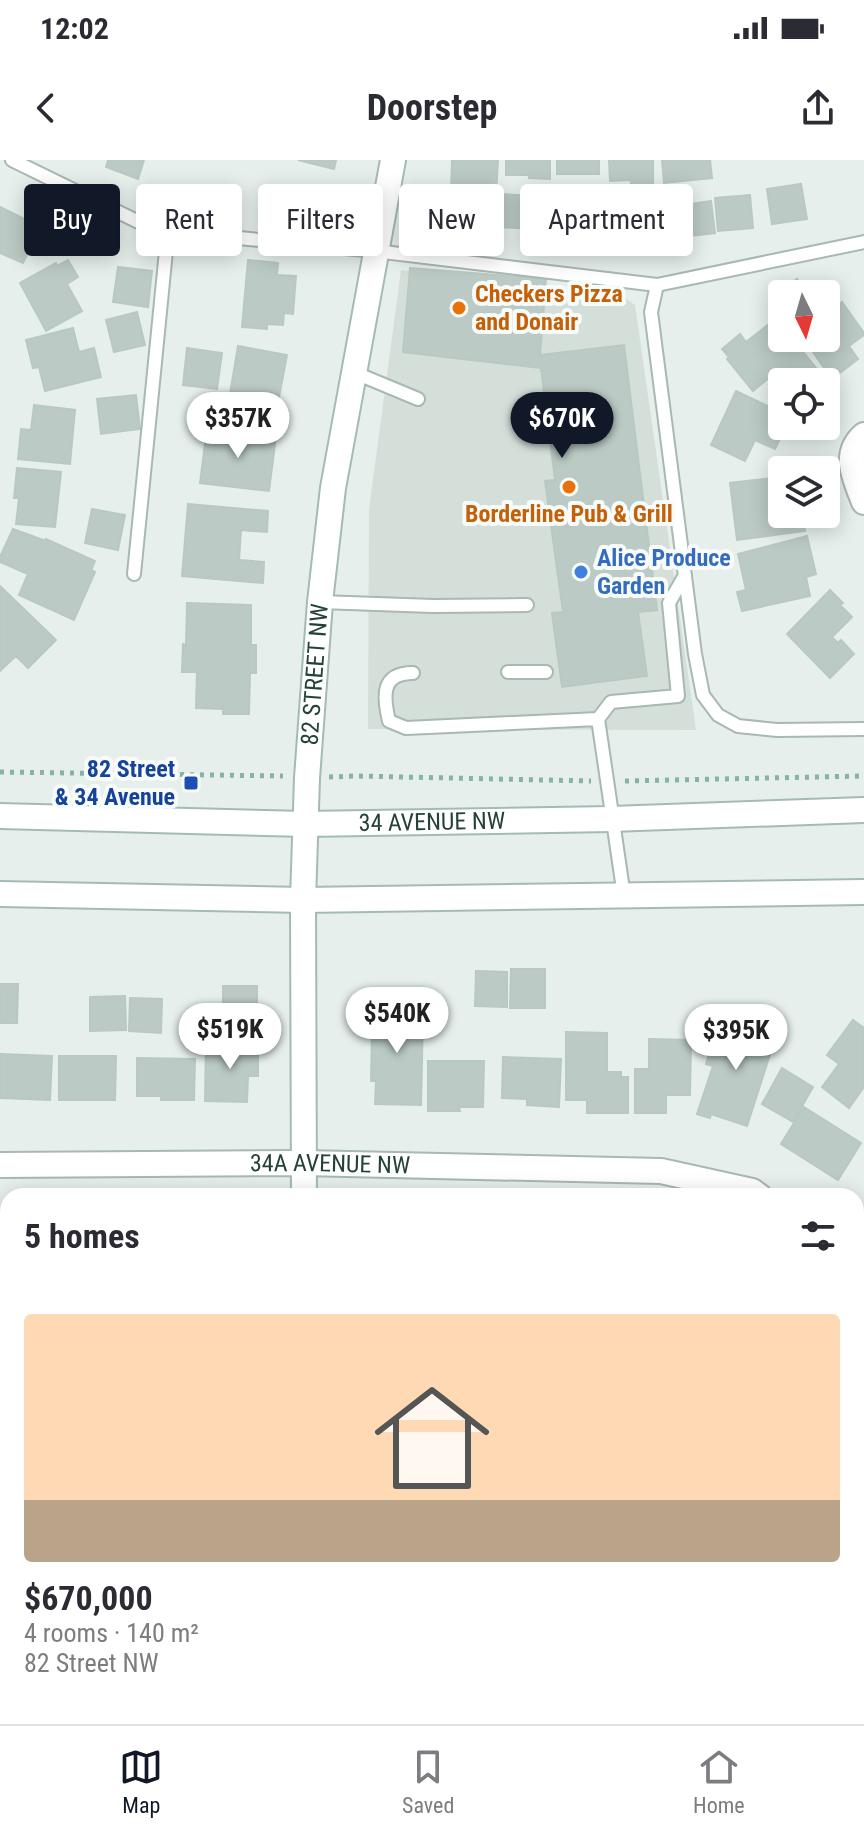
<!DOCTYPE html>
<html lang="en">
<head>
<meta charset="utf-8">
<style>
  body { margin:0; font-family:"Roboto Condensed",sans-serif; background:#f2f2f3; color:#2b2b33; height:100vh; display:flex; flex-direction:column; font-size:30px; white-space:nowrap }
  * { box-sizing:border-box; margin:0 }
  p { font-size:26px; color:#7c7c81 }
  .icon { flex:none; width:44px; height:44px; fill:none; stroke:currentColor; stroke-width:2; stroke-linecap:round; stroke-linejoin:round }
  .map { position:relative; flex:1; overflow:hidden }
  .drawer { position:absolute; left:0px; top:1028px; width:864px; height:536px; display:flex; flex-direction:column; background:#fff; border-radius:24px 24px 0 0; box-shadow:0 4px 20px #0003 }
  .drawer>* { flex:none }
  .guide { position:absolute; left:24px; top:24px; width:816px; height:72px; display:flex; gap:16px }
  .needle { width:52px; rotate:175deg }
  .buttons { position:absolute; left:768px; top:120px; display:grid; gap:16px }
  .buttons a { display:grid; place-items:center; width:72px; height:72px; border-radius:8px; background:#fff; box-shadow:0 4px 20px #0003; font-size:40px }
  .price { position:absolute; translate:-50% -68px; padding:0 18px; border-radius:28px; background:#fff; color:#222; font-size:26px; line-height:52px; filter:drop-shadow(0 2px 4px #0008) }
  .price::after { content:''; position:absolute; left:50%; top:48px; width:24px; height:18px; margin-left:-12px; background:inherit; clip-path:polygon(0 0,100% 0,50% 100%) }
  .price.on { background:#111827; color:#fff }
  ul { padding:0; list-style:none }
  li { display:grid; align-content:center; gap:16px; height:424px; padding:0 24px }
  li+li { border-top:2px solid #e1e1e2 }
  li span { display:grid; place-items:center; height:248px; border-radius:8px; color:#555 }
  li>.icon { margin-inline-start:auto }
  span .icon { width:144px; height:144px; fill:#fffc; stroke-width:1 }
  li b { font-size:34px }
  h2 { display:flex; justify-content:space-between; align-items:center; height:96px; padding:0 24px; font-size:34px }
  .tag { padding:0 28px; border-radius:8px; background:#fff; box-shadow:0 4px 20px #0003; font-size:28px; line-height:72px }
  .tag.on { background:#111827; color:#fff }
  .status { display:flex; justify-content:space-between; align-items:center; height:56px; padding:0 40px; background:#fff; direction:ltr }
  .status svg { height:22px; fill:currentColor }
  header { display:flex; justify-content:space-between; align-items:center; height:104px; padding:0 24px; background:#fff; font-size:36px; font-weight:700 }
  .tabs { display:flex; justify-content:space-around; align-items:center; height:112px; border-top:2px solid #e1e1e2; background:#fff; font-size:22px; color:#7c7c81 }
  .tabs a { display:grid; justify-items:center; gap:4px }
  .tabs .on { color:#111827 }
  .map>svg:first-child { display:block }
  .built { fill:#d4dfda }
  .building { fill:#bbcac4; stroke:#b8c9c2; stroke-width:2 }
  .lines { fill:none; stroke-linecap:round; stroke-linejoin:round }
  .lane-casing { stroke:#a8b8b2; stroke-width:16 }
  .street-casing { stroke:#a8b8b2; stroke-width:28 }
  .secondary-casing { stroke:#a4bbb3; stroke-width:28 }
  .path { stroke:#86b3a5; stroke-width:5; stroke-dasharray:4 6; stroke-linecap:butt }
  .lane { stroke:#fff; stroke-width:12 }
  .street { stroke:#fff; stroke-width:24 }
  .secondary { stroke:#fff; stroke-width:24 }
  .food-dot { fill:#e8710a; stroke:#f7fbf9; stroke-width:3 }
  .shop-dot { fill:#3f7fe0; stroke:#f7fbf9; stroke-width:3 }
  .transit-dot { fill:#1a4fb4; stroke:#f7fbf9; stroke-width:3 }
  .labels { text-anchor:middle; dominant-baseline:central; stroke-width:8; stroke-linejoin:round; paint-order:stroke }
  .food-label { font-size:24px; font-weight:bold; fill:#c56008; stroke:#f7fbf9; text-anchor:start }
  .shop-label { font-size:24px; font-weight:bold; fill:#366cbe; stroke:#f7fbf9; text-anchor:start }
  .street-label { font-size:24px; fill:#24423a; stroke:#f7fbf9 }
  .transit-label { font-size:24px; font-weight:bold; fill:#164399; stroke:#f7fbf9; text-anchor:end }
</style>
</head>
<body>
<div class="status"><b>12:02</b><svg viewBox="0 0 49 12"><path d="M0 12V9h3v3zM5 12V6h3v6zM10 12V3h3v9zM15 12V0h3v12zM26 1h20v11H26zM47 4h2v5h-2z"/></svg></div>
<header><svg class="icon" aria-label="back" viewBox="0 0 24 24"><path d="M15 5l-7 7 7 7"/></svg>Doorstep<svg class="icon" aria-label="share" viewBox="0 0 24 24"><path d="M12 15V3M7 8l5-5 5 5M5 13v7h14v-7"/></svg></header>
<div class="map">
<svg width="864" height="1564" viewBox="0 0 864 1564">
  <rect width="100%" height="100%" fill="#e6efeb"/>
  <!-- built -->
  <path class="built" d="M401 110 622 136 635 145 696 570 368 569 369 349Z"/>
  <!-- building -->
  <path class="building" d="M108 0H144L138 19 106 7Z
    M298 0H336L334 9Z
    M452 0H498L496 35H451Z
    M506 0H550V19L529 18V15H506Z
    M557 0H599V14H557Z
    M609 0H653V32L631 33V20L610 21Z
    M662 0H710L712 18 664 23Z
    M801 24 807 59 772 64 767 29Z
    M500 34 536 36 534 69 499 67Z
    M750 35 753 68 718 71 715 38Z
    M711 41 715 73 681 77 677 46Z
    M602 42 603 75 568 76 567 43Z
    M642 45 643 77 608 79 607 47Z
    M0 47 41 67 23 103 0 93Z
    M463 51 498 53 496 87 461 85Z
    M68 100 78 117 67 124 82 151 46 171 20 123 56 103 57 106Z
    M248 100 278 103 277 115 296 116 293 154 284 153 283 165 267 164V169L242 167Z
    M118 107 152 111 148 147 113 142Z
    M410 108 546 119 540 195 624 185 657 450 638 452 647 516 562 527 552 453 563 452 545 321 555 320 541 208 403 192Z
    M797 119 808 134H782V153L771 138Z
    M842 142 864 173V175L849 186 858 199 832 219 803 178H826V154Z
    M137 152 145 185 114 192 106 160Z
    M773 161 782 172V178H787L796 190 799 187 821 214 811 222H782V231L770 217 753 231 727 199 729 197 722 189 740 174 746 182Z
    M73 168 79 192 94 188 101 217 45 231 39 207 33 208 26 180Z
    M238 186 287 195 277 248 229 240Z
    M187 188 222 193 217 229 183 225Z
    M736 231 782 253V266H786L775 289 755 280 745 301 711 285Z
    M136 235 140 269 101 274 97 239Z
    M34 245 75 250 70 304 18 299 21 269 31 270Z
    M207 268 276 276 269 331 200 323Z
    M17 308 61 312 55 367 16 364 19 338H14Z
    M782 317V354H802L805 371 737 380 730 323Z
    M188 344 268 351 267 372 241 370 239 400 264 402 263 423 182 416Z
    M92 349 125 355 118 390 85 383Z
    M13 369 46 381V379L95 401 91 410 95 412 74 460 19 435 28 414 0 402V397Z
    M807 376 816 414 806 417 810 436 742 451 737 432 746 430 738 394Z
    M0 426 56 480 28 508 16 496 0 511Z
    M830 430 843 443 840 445 852 457 832 477 838 483 841 480 854 494 830 518 787 474Z
    M187 443 251 445V485H256V513H250L249 554H223V549L196 548 197 512H182L183 484 186 485Z
    M511 809H545V848H510Z
    M476 811 507 812V847L475 846Z
    M0 824H18L17 863H0Z
    M223 826H257V869H223Z
    M125 836 126 870 90 871V837Z
    M130 838 162 839 161 873 129 871Z
    M376 841 410 842V855H423L421 945 375 944 376 921H371L372 871H376Z
    M736 860 777 873 747 966 711 954 710 958 697 954 713 906 706 904 716 871 731 875Z
    M853 860 864 868V927L849 948 822 927 839 904 827 895Z
    M566 872 607 873V912H621V917H628V953H587V940H566Z
    M649 879 691 880 690 935H666V953H635V909H649Z
    M206 882 258 883V916H248L247 942 205 941Z
    M0 894 52 896 50 940 0 938Z
    M59 896H116L115 940H59Z
    M503 897 561 899 559 947 527 945V939L502 938Z
    M137 898 195 899 194 940H161V936H137Z
    M428 901H484L483 947H459L460 951H428Z
    M782 908 813 927 793 962 762 944Z
    M804 947 861 983 838 1020 781 984Z
    M0 1066H8V1098H0Z
    M8 1185V1237L0 1239V1187Z
    M864 1251V1312L856 1306V1261Z
    M8 1270V1334L0 1321V1275Z
    M858 1424 864 1430V1483L856 1476V1426Z
    M856 1491 864 1497V1532L856 1542Z
    M0 1522 8 1529V1556H36L28 1564H3L0 1562Z
    M53 1556H76L80 1559 82 1556H87L96 1564H46Z
    M305 1556H362L356 1564H298Z
    M583 1556H635L628 1564H602L594 1557 590 1561Z"/>
  <g class="lines">
    <defs>
      <path id="lane" d="M12 0 155 70 375 91 657 125 864 82
        M657 125 651 152 695 494 703 535 718 555 738 566 777 570 864 569
        M353 212 418 239
        M134 414 168 71
        M320 442 433 446 527 445
        M508 512H546
        M413 513C381 513 383 536 389 561L406 568 598 559
        M624 736 598 559 611 542 678 536 669 443 685 415"/>
      <g id="street">
        <path d="M864 275C842 294 855 319 864 342"/>
        <path id="s1" d="M0 1005 303 1003 661 1011 752 1031 759 1036"/>
        <path d="M856 1098 864 1104"/>
        <path d="M0 1394 8 1402"/>
        <path d="M179 1556 188 1564"/>
        <path d="M429 1564 436 1556"/>
      </g>
      <g id="secondary">
        <path id="s2" d="M0 656 305 664 611 659 864 650"/>
        <path d="M0 734 303 740 864 732"/>
        <path id="s3" d="M304 1036 303 740 307 618 320 442 333 328 393 0"/>
        <path d="M733 1556 742 1564"/>
      </g>
    </defs>
    <!-- lane casing -->
    <use href="#lane" class="lane-casing"/>
    <!-- street casing -->
    <use href="#street" class="street-casing"/>
    <!-- secondary casing -->
    <use href="#secondary" class="secondary-casing"/>
    <!-- path -->
    <path class="path" d="M0 612 283 616
      M329 617 356 616 591 621
      M625 621 864 616"/>
    <!-- lane -->
    <use href="#lane" class="lane"/>
    <!-- street -->
    <use href="#street" class="street"/>
    <!-- secondary -->
    <use href="#secondary" class="secondary"/>
  </g>
  <!-- markers -->
  <g class="food-dot">
    <circle cx="459" cy="148" r="8"/>
    <circle cx="569" cy="327" r="8"/>
  </g>
  <circle class="shop-dot" cx="581" cy="412" r="8"/>
  <rect class="transit-dot" x="183" y="615" width="16" height="16" rx="4"/>
  <g class="labels">
    <!-- food labels -->
    <g class="food-label">
      <text x="475" y="134">Checkers Pizza<tspan x="475" dy="28">and Donair</tspan></text>
      <text x="569" y="354" text-anchor="middle">Borderline Pub &amp; Grill</text>
    </g>
    <!-- shop labels -->
    <g class="shop-label">
      <text x="597" y="398">Alice Produce<tspan x="597" dy="28">Garden</tspan></text>
    </g>
    <!-- street labels -->
    <g class="street-label">
      <text stroke="none"><textPath href="#s3" startOffset="522">82 STREET NW</textPath></text>
      <text stroke="none"><textPath href="#s2" startOffset="432">34 AVENUE NW</textPath></text>
      <text stroke="none"><textPath href="#s1" startOffset="330">34A AVENUE NW</textPath></text>
    </g>
    <!-- transit labels -->
    <g class="transit-label">
      <text x="175" y="609">82 Street<tspan x="175" dy="28">&amp; 34 Avenue</tspan></text>
    </g>
  </g>
</svg>
<div class="buttons">
<a><svg class="needle" viewBox="-14 -14 28 28"><path d="M0-13l5 13h-10z" fill="#e53935"/><path d="M0 13l5-13h-10z" fill="#7c7c81"/></svg></a>
<a><svg class="icon" aria-label="locate" viewBox="0 0 24 24"><circle cx="12" cy="12" r="6"/><path d="M12 2v4M12 18v4M2 12h4M18 12h4"/></svg></a>
<a><svg class="icon" aria-label="layers" viewBox="0 0 24 24"><path d="M12 4l9 5-9 5-9-5zM3 14l9 5 9-5"/></svg></a>
</div>
<b class="price" style="left:238px;top:300px">$357K</b>
<b class="price on" style="left:562px;top:300px">$670K</b>
<b class="price" style="left:397px;top:895px">$540K</b>
<b class="price" style="left:230px;top:911px">$519K</b>
<b class="price" style="left:736px;top:912px">$395K</b>
<div class="guide">
<a class="tag on">Buy</a>
<a class="tag">Rent</a>
<a class="tag">Filters</a>
<a class="tag">New</a>
<a class="tag">Apartment</a>
</div>
<section class="drawer">
<h2>5 homes<svg class="icon" aria-label="filters" viewBox="0 0 24 24"><path d="M4 7h16M4 17h16"/><circle cx="9" cy="7" r="2"/><circle cx="15" cy="17" r="2"/></svg></h2>
<ul>
<li><span style="background:linear-gradient(#ffd9b3 75%,#b9a48a 0)"><svg class="icon" aria-label="home" viewBox="0 0 24 24"><path d="M3 11l9-7 9 7M6 9v11h12V9"/></svg></span><div><b>$670,000</b><p>4 rooms · 140 m²</p><p>82 Street NW</p></div></li>
</ul>
</section>
</div>
<nav class="tabs">
<a class="on"><svg class="icon" aria-label="map" viewBox="0 0 24 24"><path d="M3 6l6-2 6 2 6-2v14l-6 2-6-2-6 2zM9 4v14M15 6v14"/></svg>Map</a>
<a><svg class="icon" aria-label="saved" viewBox="0 0 24 24"><path d="M7 4h10v16l-5-4-5 4z"/></svg>Saved</a>
<a><svg class="icon" aria-label="home" viewBox="0 0 24 24"><path d="M3 11l9-7 9 7M6 9v11h12V9"/></svg>Home</a>
</nav>
</body>
</html>
